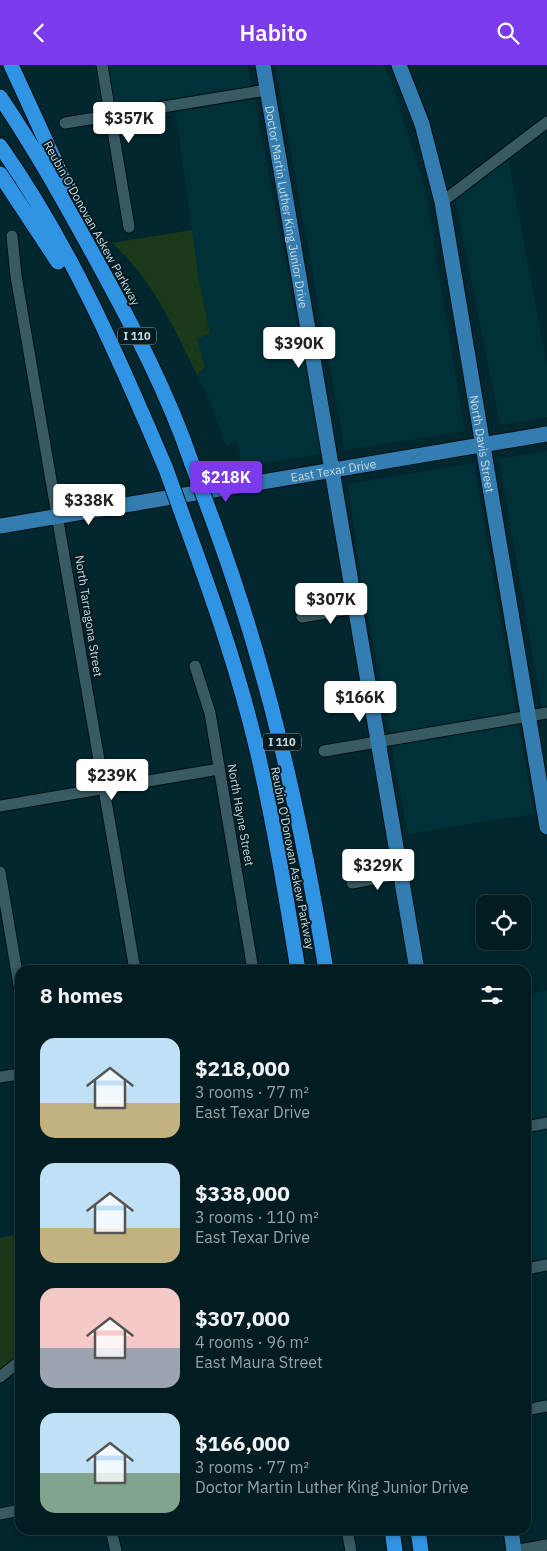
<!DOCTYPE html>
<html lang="en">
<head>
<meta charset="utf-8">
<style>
  body { margin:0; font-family:"IBM Plex Sans",sans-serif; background:#102a2f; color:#f1f3f6; height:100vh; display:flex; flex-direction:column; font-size:19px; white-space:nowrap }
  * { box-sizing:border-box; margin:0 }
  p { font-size:16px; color:#96a2a5 }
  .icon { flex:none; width:28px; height:28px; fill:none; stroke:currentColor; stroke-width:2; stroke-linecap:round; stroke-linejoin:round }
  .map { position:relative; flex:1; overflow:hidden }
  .details { position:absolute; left:15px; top:900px; width:516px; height:570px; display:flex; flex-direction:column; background:#021d22; border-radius:15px; box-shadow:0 2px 8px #0003,0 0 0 1px #233b40 }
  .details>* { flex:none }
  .fabs { position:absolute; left:476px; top:830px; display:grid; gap:10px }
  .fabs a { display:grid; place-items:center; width:55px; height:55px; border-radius:10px; background:#021d22; box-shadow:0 2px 8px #0003,0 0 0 1px #233b40; font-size:25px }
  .price { position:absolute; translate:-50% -42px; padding:0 11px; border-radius:5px; background:#fff; color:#222; font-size:16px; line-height:32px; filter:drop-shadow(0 1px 2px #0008) }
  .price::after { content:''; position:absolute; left:50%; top:30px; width:15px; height:11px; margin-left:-8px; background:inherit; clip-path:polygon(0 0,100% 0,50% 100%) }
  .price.on { background:#7c3aed; color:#fff }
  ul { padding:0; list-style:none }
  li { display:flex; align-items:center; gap:15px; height:125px; padding:0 25px }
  li span { display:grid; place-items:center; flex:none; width:140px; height:100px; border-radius:15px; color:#555 }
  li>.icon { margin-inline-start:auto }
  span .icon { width:60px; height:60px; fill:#fffc; stroke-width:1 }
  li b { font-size:21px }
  h2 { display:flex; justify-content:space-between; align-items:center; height:60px; padding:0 25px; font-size:21px }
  header { display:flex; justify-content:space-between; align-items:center; height:65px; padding:0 25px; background:#7c3aed; color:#fff; font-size:22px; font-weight:600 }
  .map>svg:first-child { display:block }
  .built { fill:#003139 }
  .green { fill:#1b391b }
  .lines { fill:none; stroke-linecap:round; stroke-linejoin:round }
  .minor-casing { stroke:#000f14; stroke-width:13 }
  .major-casing { stroke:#000f14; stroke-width:17 }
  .highway-casing { stroke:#000f14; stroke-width:17 }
  .minor { stroke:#385a62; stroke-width:11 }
  .major { stroke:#337db1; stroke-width:15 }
  .highway { stroke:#3094e5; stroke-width:15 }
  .highway-bridge-casing { stroke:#000f14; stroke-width:17; stroke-linecap:butt }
  .highway-bridge { stroke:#3094e5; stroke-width:15 }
  .labels { text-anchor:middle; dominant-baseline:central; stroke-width:4; stroke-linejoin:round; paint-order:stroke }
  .shield { fill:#031c21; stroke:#8ca0a5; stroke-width:1 }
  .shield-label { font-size:11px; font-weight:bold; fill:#c7d9de }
  .street-label { font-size:12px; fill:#c7d9de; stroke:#031c21 }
</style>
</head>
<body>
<header><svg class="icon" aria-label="back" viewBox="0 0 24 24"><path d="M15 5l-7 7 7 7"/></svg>Habito<svg class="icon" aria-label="search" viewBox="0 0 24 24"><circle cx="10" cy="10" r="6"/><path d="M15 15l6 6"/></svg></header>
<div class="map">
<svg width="547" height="1486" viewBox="0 0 547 1486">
  <rect width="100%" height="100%" fill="#03272e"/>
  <!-- built -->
  <path class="built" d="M94 0H98L105 45 101 46Z
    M107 0H248L252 23 114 43Z
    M275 0H383L390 12 425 124 465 366 345 385Z
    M254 32 322 389 243 401 237 378 226 381 210 337 197 310 205 302 197 274 210 268 199 215 175 44Z
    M508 93 547 301V352L500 360 455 133Z
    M547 386V643L542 644 499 394Z
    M474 398 516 648 390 669 360 507 348 419Z
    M518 658 534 749 408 769 391 679Z
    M547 926V1053L526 1057V930Z
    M547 1063V1195L526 1199V1067Z"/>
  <!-- green -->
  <path class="green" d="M192 165 199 215 210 268 197 274 205 302 197 310C173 261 153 215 112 178Z
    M20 1169V1290L0 1306V1173Z"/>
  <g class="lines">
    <defs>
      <path id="minor" d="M102 0 129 162
        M65 58 267 25
        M442 137 547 57
        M12 171 16 211 135 905
        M302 552 355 543
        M195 601 210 648 253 905
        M324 686 547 648
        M0 741 219 704
        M0 807 20 926
        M352 818 400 809
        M0 1012 20 1009
        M526 1062 547 1058
        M526 1204 547 1200
        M0 1312 20 1296
        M526 1345 547 1341
        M0 1449 20 1445
        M111 1465 116 1486
        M347 1465 351 1486
        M513 1486 547 1480"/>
      <g id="major">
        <path id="s1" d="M263 0 417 905"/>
        <path id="s2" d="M399 0 422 59 442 137 547 762"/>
        <path id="s3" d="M0 461 547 369"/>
        <path d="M511 1465 514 1486"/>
      </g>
      <path id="highway" d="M11 0 66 120
        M0 32C36 85 66 140 97 196 133 262 168 328 192 399
        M0 81C70 180 119 293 166 404
        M0 109 58 197
        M213 456C267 602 301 751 326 905
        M186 460C213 534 239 608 257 685 274 758 286 831 298 905
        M392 1465 395 1486
        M418 1465 421 1486"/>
    </defs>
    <!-- minor casing -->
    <use href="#minor" class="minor-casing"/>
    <!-- major casing -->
    <use href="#major" class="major-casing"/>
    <!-- highway casing -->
    <use href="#highway" class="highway-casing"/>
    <!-- minor -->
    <use href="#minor" class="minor"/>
    <!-- major -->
    <use href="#major" class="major"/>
    <!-- highway -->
    <use href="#highway" class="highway"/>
    <defs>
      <path id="highway-bridge" d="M192 399 213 456
        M166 404 186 460"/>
    </defs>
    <!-- highway-bridge casing -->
    <use href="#highway-bridge" class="highway-bridge-casing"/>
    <!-- highway-bridge -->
    <use href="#highway-bridge" class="highway-bridge"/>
  </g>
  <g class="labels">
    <!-- shield labels -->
    <g class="shield">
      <rect x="118" y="262.5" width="38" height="17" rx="4"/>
      <rect x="263" y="668.5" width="38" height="17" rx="4"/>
    </g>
    <g class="shield-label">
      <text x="137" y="271">I 110</text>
      <text x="282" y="677">I 110</text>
    </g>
    <!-- street labels -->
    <g class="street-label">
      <text stroke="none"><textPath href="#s1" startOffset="144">Doctor Martin Luther King Junior Drive</textPath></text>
      <text transform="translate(92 158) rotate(61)">Reubin O'Donovan Askew Parkway</text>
      <text stroke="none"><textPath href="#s2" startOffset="389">North Davis Street</textPath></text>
      <text stroke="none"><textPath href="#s3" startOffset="338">East Texar Drive</textPath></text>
      <text transform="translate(89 551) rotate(81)">North Tarragona Street</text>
      <text transform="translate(241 750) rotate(80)">North Hayne Street</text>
      <text transform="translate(293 793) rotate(79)">Reubin O'Donovan Askew Parkway</text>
    </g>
  </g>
</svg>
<div class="fabs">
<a><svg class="icon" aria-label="locate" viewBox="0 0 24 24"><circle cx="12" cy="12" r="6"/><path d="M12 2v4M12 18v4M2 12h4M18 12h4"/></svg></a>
</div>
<b class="price" style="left:129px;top:79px">$357K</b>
<b class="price" style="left:299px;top:304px">$390K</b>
<b class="price on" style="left:226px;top:438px">$218K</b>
<b class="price" style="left:89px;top:461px">$338K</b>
<b class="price" style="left:331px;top:560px">$307K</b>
<b class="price" style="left:360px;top:658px">$166K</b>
<b class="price" style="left:112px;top:736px">$239K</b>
<b class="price" style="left:378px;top:826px">$329K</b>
<section class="details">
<h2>8 homes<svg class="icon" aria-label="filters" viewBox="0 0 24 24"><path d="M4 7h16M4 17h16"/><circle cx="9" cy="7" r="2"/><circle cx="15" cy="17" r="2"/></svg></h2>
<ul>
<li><span style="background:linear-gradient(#bfe0f5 65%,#c2b280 0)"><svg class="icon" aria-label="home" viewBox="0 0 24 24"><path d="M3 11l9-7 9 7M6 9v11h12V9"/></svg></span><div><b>$218,000</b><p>3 rooms · 77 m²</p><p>East Texar Drive</p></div></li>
<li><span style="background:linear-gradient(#bfe0f5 65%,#c2b280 0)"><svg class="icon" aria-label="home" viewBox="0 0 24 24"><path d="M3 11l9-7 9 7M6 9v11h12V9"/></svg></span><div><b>$338,000</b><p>3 rooms · 110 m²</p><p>East Texar Drive</p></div></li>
<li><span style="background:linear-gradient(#f6c9c9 60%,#9aa5b1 0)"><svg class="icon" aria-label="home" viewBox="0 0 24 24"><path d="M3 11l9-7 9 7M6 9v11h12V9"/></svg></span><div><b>$307,000</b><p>4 rooms · 96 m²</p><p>East Maura Street</p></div></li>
<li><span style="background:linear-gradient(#bfe0f5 60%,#7fa58c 0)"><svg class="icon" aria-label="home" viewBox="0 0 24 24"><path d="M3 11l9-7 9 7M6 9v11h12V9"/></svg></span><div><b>$166,000</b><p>3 rooms · 77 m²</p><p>Doctor Martin Luther King Junior Drive</p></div></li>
</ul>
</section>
</div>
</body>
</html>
